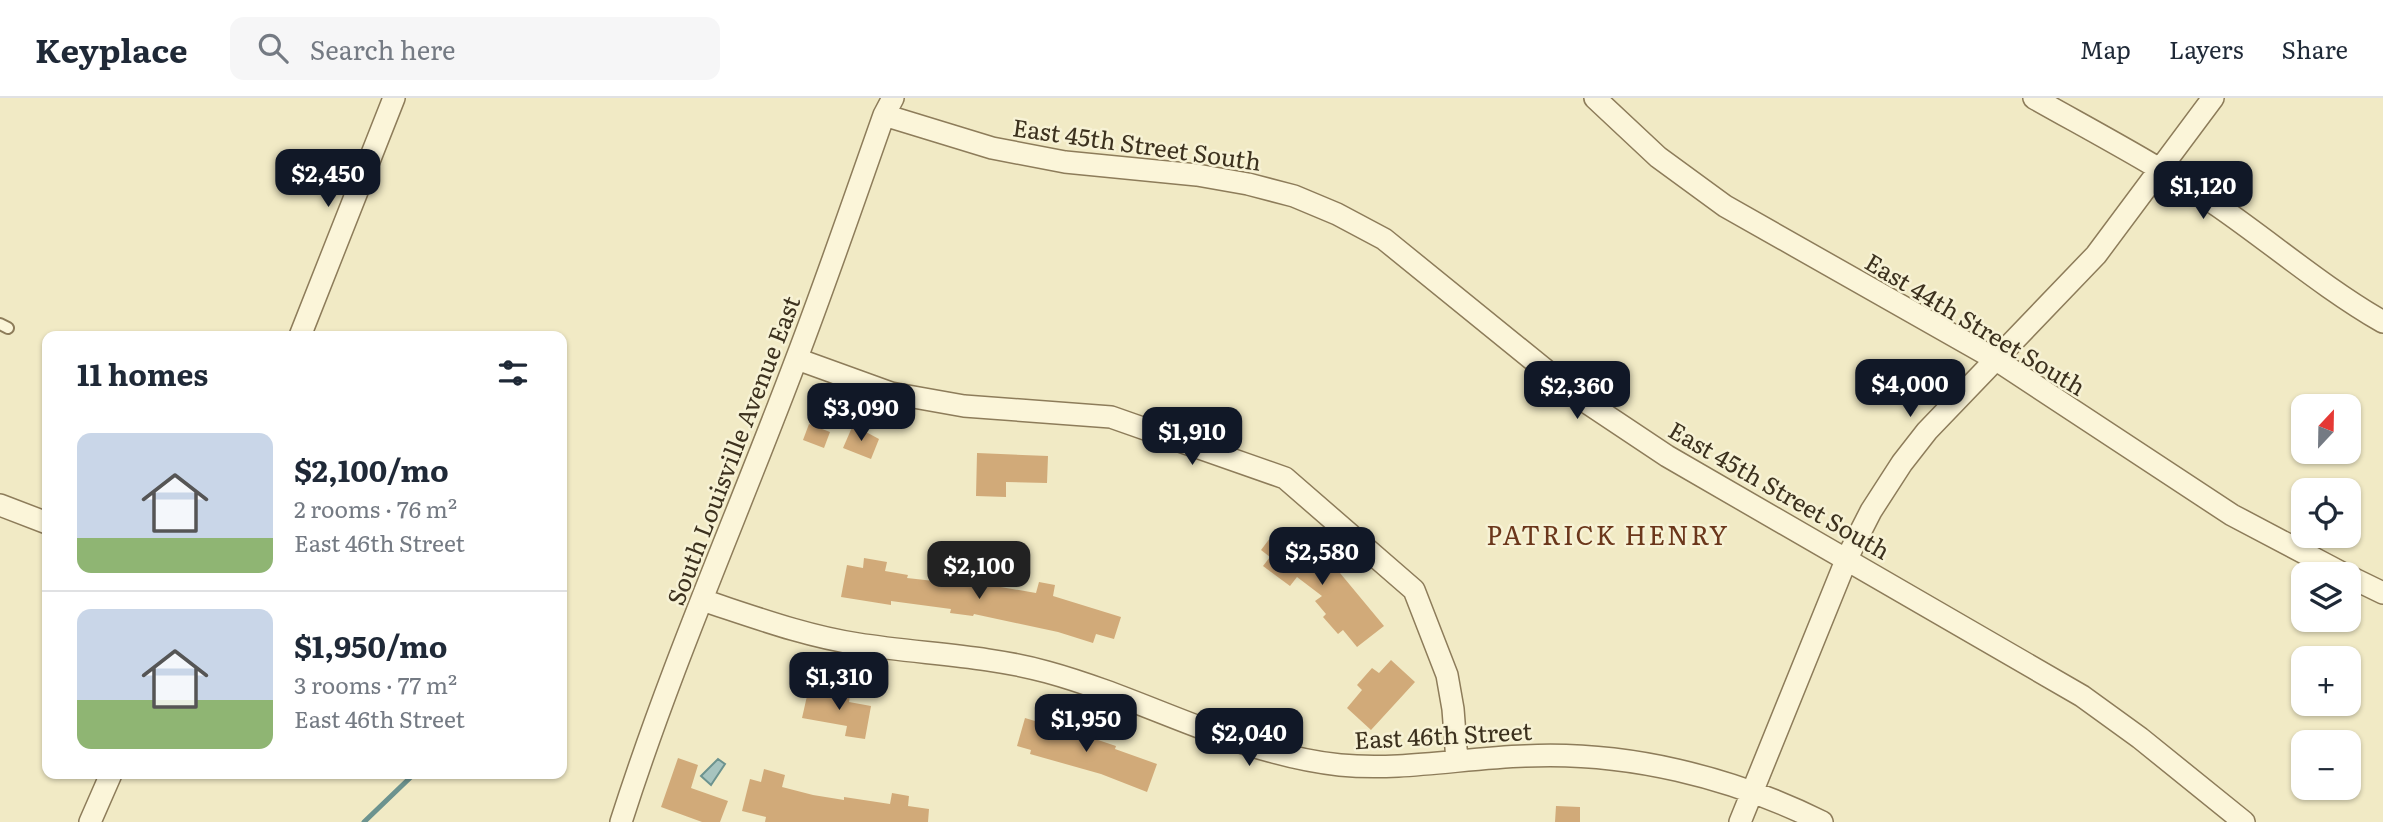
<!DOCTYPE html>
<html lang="en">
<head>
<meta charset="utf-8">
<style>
  body { margin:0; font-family:Literata,serif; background:#f6f6f7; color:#1f2937; height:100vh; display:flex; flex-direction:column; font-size:26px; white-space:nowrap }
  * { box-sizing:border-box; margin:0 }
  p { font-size:23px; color:#747a83 }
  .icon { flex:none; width:38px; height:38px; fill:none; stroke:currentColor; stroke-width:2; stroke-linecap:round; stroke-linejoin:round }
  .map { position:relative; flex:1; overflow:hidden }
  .drawer { position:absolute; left:42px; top:233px; width:525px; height:448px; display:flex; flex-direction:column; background:#fff; border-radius:14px; box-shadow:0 2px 5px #0004 }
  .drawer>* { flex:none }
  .needle { width:46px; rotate:22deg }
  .buttons { position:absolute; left:2291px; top:296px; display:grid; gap:14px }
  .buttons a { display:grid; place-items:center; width:70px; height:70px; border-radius:14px; background:#fff; box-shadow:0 2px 5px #0004; font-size:35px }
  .price { position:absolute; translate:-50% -60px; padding:0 16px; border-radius:14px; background:#111827; color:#fff; font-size:23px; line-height:46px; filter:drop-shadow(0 2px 4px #0008) }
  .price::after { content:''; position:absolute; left:50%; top:42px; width:21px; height:16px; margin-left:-10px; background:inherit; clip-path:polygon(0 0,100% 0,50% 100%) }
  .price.active { background:#222; color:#fff }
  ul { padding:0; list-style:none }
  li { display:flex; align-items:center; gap:21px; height:175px; padding:0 35px }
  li+li { border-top:2px solid #e0e1e3 }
  li span { display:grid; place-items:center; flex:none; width:196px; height:140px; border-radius:14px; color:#555 }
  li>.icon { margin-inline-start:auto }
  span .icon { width:84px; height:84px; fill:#fffc; stroke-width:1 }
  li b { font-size:30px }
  h2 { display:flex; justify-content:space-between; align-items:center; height:84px; padding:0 35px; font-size:30px }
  header { display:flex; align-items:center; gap:42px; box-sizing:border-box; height:98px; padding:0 35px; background:#fff; border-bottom:2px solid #e0e1e3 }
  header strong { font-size:33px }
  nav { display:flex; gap:38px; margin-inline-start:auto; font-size:24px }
  .search { width:490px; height:63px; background:#f6f6f7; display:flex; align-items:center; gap:18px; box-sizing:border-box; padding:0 24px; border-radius:14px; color:#747a83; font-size:26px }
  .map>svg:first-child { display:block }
  .water { fill:#a7c4bf; stroke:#6c938f; stroke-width:2 }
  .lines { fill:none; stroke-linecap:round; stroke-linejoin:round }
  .stream { stroke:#6c938f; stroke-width:5 }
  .building { fill:#d1aa79 }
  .service-casing { stroke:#8d7c5a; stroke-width:14 }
  .minor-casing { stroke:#8d7c5a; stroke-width:24 }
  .service { stroke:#fbf5d9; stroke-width:10 }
  .minor { stroke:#fbf5d9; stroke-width:21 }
  .labels { text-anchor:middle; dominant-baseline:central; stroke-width:5; stroke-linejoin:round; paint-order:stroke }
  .street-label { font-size:24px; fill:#3c311e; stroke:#f7f2d5 }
  .neighbourhood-label { font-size:26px; letter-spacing:2px; fill:#6b371b; stroke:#f7f2d5 }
</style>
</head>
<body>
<header>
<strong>Keyplace</strong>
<div class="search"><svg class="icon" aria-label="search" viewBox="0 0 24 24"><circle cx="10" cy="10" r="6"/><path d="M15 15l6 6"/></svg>Search here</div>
<nav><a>Map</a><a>Layers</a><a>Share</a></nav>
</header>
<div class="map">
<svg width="2383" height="724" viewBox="0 0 2383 724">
  <rect width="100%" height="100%" fill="#f1eac5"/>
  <!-- water -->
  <path class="water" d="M718 661 725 666 711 687 701 678Z"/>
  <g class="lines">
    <!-- stream -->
    <path class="stream" d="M364 724 414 676"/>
  </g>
  <!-- building -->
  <path class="building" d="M809 326 830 334 824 350 803 342Z
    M853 327 879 341 871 361 843 350Z
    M977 355 1048 358 1047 385 1006 384V399L976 398Z
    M1277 431 1340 475 1384 528 1357 549 1343 532 1338 536 1323 519 1326 516 1315 503 1322 498 1297 479 1290 488 1263 468 1270 459 1261 452Z
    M864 460 887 464 885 473 908 477 907 480 934 483 935 472 954 474V481L1036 495 1039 484 1055 487 1053 498 1121 519 1114 541 1096 536 1093 545 1058 534 974 516 973 518 950 515 951 511 891 503V507L841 499 847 467 863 470Z
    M1391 562 1415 584 1371 632 1347 610 1362 592 1357 587 1372 570 1379 575Z
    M833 587 851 591 849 604 871 608 865 641 845 638 847 628 802 620 807 598 820 600 821 595 831 597Z
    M1025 620 1045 626 1044 628 1098 642 1116 648 1115 651 1157 666 1147 694 1101 676 1030 656 1031 652 1017 648Z
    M678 660 698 667 691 690 728 703 720 724H702L661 709Z
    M764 671 785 677 782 689 813 697 844 702V699L890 706 892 695 909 698 908 708 929 711 928 724H765L766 719 742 713 750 681 761 684Z
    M1556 708 1580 709V724H1555Z"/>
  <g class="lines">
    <defs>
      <path id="service" d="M0 226 8 230"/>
      <path id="minor" d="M1595 0 1658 59 1725 108 1995 261 2232 417 2344 476
        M2034 0C2096 35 2159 68 2218 108 2273 146 2324 190 2383 224
        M884 17 992 50 1065 64 1197 77 1248 86 1294 98 1337 116 1384 141 1580 300 1667 358 2082 598 2140 640 2244 724
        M300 238 394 0
        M797 261 891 295 964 308 1111 319 1285 380 1414 492 1447 577 1453 611 1457 663
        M0 407 47 425
        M2348 478 2383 495
        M702 502C754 519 805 538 858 546 921 556 986 557 1047 574 1146 601 1237 656 1340 667 1401 673 1463 660 1525 658 1626 653 1732 679 1822 724
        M90 724 111 676
        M621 724C671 567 738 416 796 262 827 181 855 99 884 17L893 0
        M1740 724 1847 460 1871 413 1902 365 1927 333 2096 157 2213 0"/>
    </defs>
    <!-- service casing -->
    <use href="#service" class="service-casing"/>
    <!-- minor casing -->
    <use href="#minor" class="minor-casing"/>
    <!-- service -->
    <use href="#service" class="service"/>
    <!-- minor -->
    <use href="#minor" class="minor"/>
  </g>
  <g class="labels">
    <!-- street labels -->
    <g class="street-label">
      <text transform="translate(1137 45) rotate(8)">East 45th Street South</text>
      <text transform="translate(1976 225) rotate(31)">East 44th Street South</text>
      <text transform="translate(732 352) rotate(-69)">South Louisville Avenue East</text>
      <text transform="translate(1780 391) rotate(30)">East 45th Street South</text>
      <text transform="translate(1443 636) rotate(-3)">East 46th Street</text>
    </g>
    <!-- neighbourhood labels -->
    <g class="neighbourhood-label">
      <text x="1608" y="435">PATRICK HENRY</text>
    </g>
  </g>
</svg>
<div class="buttons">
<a><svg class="needle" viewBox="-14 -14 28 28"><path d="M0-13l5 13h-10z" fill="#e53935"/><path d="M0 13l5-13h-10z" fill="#747a83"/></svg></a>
<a><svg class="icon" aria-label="locate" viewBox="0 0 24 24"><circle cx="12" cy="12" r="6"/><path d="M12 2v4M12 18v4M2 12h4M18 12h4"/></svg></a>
<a><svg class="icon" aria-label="layers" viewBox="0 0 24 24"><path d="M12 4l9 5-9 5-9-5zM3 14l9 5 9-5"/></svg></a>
<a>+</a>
<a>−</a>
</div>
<b class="price" style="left:328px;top:111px">$2,450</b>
<b class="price" style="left:2203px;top:123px">$1,120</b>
<b class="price" style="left:1910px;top:321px">$4,000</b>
<b class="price" style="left:1577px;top:323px">$2,360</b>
<b class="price" style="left:861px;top:345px">$3,090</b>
<b class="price" style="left:1192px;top:369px">$1,910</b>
<b class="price" style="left:1322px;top:489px">$2,580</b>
<b class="price active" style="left:979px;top:503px">$2,100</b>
<b class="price" style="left:839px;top:614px">$1,310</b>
<b class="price" style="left:1086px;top:656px">$1,950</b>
<b class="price" style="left:1249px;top:670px">$2,040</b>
<section class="drawer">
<h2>11 homes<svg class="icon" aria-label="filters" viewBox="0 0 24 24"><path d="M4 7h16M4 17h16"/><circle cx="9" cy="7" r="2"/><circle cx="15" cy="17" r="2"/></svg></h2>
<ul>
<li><span style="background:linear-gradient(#c9d6e8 75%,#8fb573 0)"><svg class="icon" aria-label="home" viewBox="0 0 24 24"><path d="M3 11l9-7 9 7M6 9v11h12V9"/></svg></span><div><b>$2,100/mo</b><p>2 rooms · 76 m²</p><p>East 46th Street</p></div></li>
<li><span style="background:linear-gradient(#c9d6e8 65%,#8fb573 0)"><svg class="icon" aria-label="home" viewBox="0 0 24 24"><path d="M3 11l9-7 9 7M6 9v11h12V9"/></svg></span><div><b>$1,950/mo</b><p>3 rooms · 77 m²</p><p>East 46th Street</p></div></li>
</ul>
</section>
</div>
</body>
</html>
